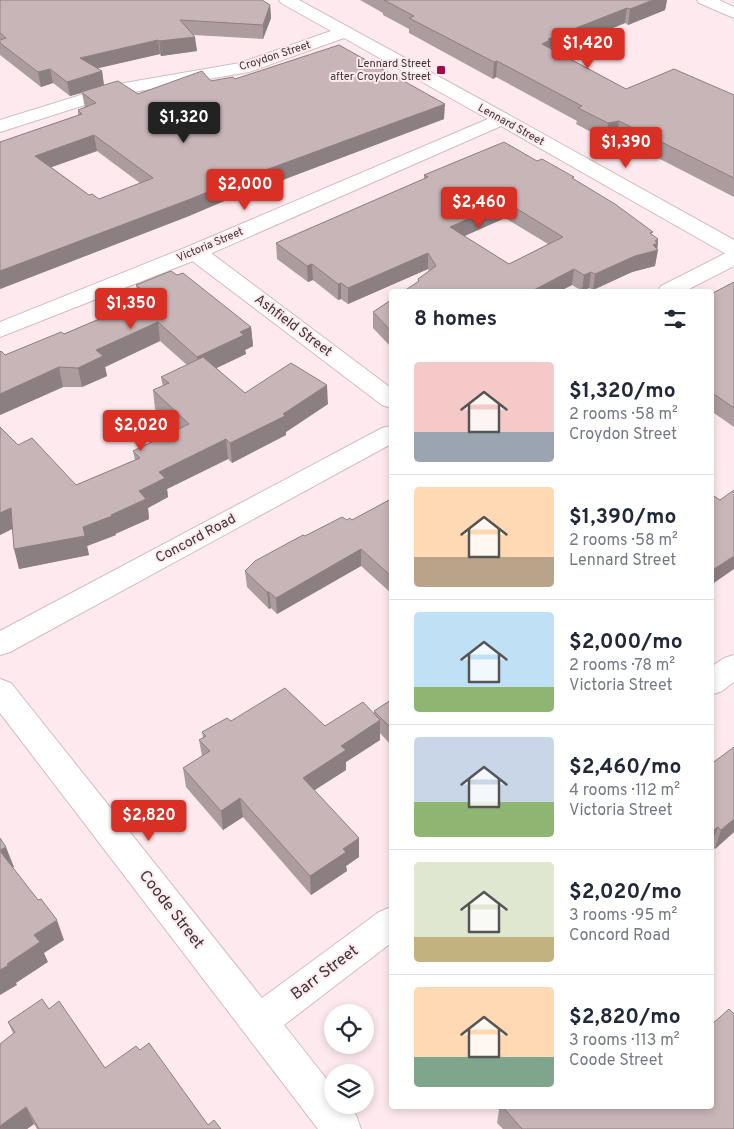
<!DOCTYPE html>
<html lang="en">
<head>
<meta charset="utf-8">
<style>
  body { margin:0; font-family:Overpass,sans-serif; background:#f2f2f3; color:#1f2937; height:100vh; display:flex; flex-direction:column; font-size:19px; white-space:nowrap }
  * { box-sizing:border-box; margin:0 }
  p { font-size:16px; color:#747a83 }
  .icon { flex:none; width:28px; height:28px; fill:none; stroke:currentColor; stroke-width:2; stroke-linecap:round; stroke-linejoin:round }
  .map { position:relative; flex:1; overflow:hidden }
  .sheet { position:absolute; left:389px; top:289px; width:325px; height:820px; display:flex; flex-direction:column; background:#fff; border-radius:5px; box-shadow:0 2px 8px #0003 }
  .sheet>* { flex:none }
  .buttons { position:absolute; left:324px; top:1004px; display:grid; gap:10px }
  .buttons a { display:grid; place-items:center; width:50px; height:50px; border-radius:50%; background:#fff; box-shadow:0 2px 8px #0003; font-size:25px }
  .price { position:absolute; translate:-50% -42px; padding:0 11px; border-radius:5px; background:#d93025; color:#fff; font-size:16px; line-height:32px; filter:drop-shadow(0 1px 2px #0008) }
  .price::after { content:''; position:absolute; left:50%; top:30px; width:15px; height:11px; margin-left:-8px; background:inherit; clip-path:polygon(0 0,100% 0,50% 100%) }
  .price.on { background:#222; color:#fff }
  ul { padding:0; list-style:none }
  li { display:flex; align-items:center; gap:15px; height:125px; padding:0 25px }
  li+li { border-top:1px solid #e0e1e3 }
  li span { display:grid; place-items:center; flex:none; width:140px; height:100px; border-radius:5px; color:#555 }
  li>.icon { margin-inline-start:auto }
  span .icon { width:60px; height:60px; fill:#fffc; stroke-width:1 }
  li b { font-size:21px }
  h2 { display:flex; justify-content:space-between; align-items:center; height:60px; padding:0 25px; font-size:21px }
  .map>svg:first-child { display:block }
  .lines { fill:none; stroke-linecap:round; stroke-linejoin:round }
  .street-casing { stroke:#d0bdc0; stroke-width:2 }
  .secondary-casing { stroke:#d0bdc0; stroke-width:2 }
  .street { fill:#fff; fill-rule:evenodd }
  .secondary { fill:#fff; fill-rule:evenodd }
  .wall { fill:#ac9c9e; fill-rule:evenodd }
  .shaded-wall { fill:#8c7f81 }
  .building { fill:#c8b5b8; stroke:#8c7f81; fill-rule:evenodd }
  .poi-dot { fill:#a30b48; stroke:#feeaee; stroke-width:2 }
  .labels { text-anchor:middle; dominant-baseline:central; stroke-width:4; stroke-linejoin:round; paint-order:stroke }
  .far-street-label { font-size:11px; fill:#3d3536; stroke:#feeaee }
  .far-poi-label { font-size:11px; fill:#3d3536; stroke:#feeaee; text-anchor:end }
  .street-label { font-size:14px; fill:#3d3536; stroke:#feeaee }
  .near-street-label { font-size:16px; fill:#3d3536; stroke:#feeaee }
</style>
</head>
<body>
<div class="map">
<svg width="734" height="1129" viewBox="0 0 734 1129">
  <rect width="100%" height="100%" fill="#feeaee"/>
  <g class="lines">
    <defs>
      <path id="street" d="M279 0H299L509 115 511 119 509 123 502 125 495 123 344 38 249 72 116 95 0 132V120L113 85 240 63 331 31 281 3Z
        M697 0H719L734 7V18L699 3Z
        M195 246 203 247 391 388V408L382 405 187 257 184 252 187 247Z
        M734 252V266L685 291H658L661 286 726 253Z
        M391 426V444L10 652 0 655V631L382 428Z
        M734 655V682L722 691 711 695V667L724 658Z
        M0 679 11 683 262 998 379 912 391 907V943L284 1025 332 1086V1105H347L356 1115 361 1129H318L0 713Z"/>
      <path id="secondary" d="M502 113 509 115 734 240V255L726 254 501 126 203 257 0 337V322L187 247Z"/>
    </defs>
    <!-- street casing -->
    <use href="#street" class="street-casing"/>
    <!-- secondary casing -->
    <use href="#secondary" class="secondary-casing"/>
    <!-- street -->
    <use href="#street" class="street"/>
    <!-- secondary -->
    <use href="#secondary" class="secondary"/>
  </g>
  <!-- wall -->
  <path class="wall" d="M0 0 270 5 271 18 263 39 193 35 197 51 161 56 160 54 97 68 102 71 104 85 138 94 211 81 235 79 444 119 264 187 262 185 189 216 0 289V142L78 115V110L85 108 82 93 70 96 53 83 41 87 0 55ZM97 151 140 183 99 199 89 195 51 167Z
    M360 0H667L665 10 628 25 625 23 556 51 626 89 734 95V197L617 137 606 140 576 124 577 121 496 77 493 79 409 33V29L383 15V13Z
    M537 161 574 179 652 234 658 243 655 266 632 272 593 290 589 288 582 291 572 285 560 291H404L418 282V279L429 271 428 269 348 304 341 299 338 300 313 280 308 282 277 259 276 243 424 179V175ZM505 218 548 244 509 264 464 236Z
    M177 275 251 327 253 346 245 350 246 354 216 368 245 393 328 404 286 432V435L232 463 228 459 167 489 168 497 148 508 149 519 115 534 116 535 87 546 89 555 19 569 12 529 0 535V427L18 445 76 485 135 460 133 451 177 430 155 409 153 390 163 386 161 377 187 365 160 341 105 367 107 376 82 387H63L0 415V352L5 355 64 334 120 310 119 305 138 298 136 285Z
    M734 282V427L711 411V294Z
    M391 300V347L373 328V312Z
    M391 499V593L361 566 277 614 271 608 269 609 247 587 245 571 305 536 347 520H352Z
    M391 700V745L380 733V740L346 762V770L314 790 359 857 346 866 347 871 311 895 243 817 223 830 186 787 183 768 202 756 199 740 203 738 202 732 231 721 325 726 374 713V711Z
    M711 764 734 832 715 849 711 845Z
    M49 1009 105 1068 208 1125 221 1129H37L34 1124 27 1129 13 1033 8 1022Z
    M496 1106H711L734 1129H503L497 1123 499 1110Z"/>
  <!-- shaded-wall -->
  <path class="shaded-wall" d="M653 0H667L665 10 628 25 630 9Z
    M270 5 271 18 263 39V25Z
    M627 8 625 23 549 54 542 44 548 39Z
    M195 37 197 51 161 56 159 41Z
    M158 40 160 54 82 72 80 58Z
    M497 61 496 77 493 79 494 62Z
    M50 69 53 83 41 87 38 72Z
    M102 71 104 86 70 96 67 82Z
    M445 104 444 119 264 187 263 171Z
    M619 121 617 137 606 140 608 123Z
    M94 135 97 151 38 172 35 156Z
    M262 170V185L189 216 0 289V271Z
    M506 202 505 218 449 243 450 227Z
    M658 239 657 250H658L655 266 632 272 593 290 595 274 653 245 655 241Z
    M428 253V269L348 304V288Z
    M312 264 313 280 308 282 307 266Z
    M574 269 572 285 560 291H532Z
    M591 272 589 288 582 291 584 275Z
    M341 283V299L338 300V284Z
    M158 322 160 341 105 367 107 376 82 387 78 368 96 350Z
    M251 327 253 346 245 350 246 354 200 376 197 357 240 332Z
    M59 367 63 387 0 415V394Z
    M327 385 328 404 286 432V435L232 463 230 443 283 414Z
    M226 439 228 459 167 489 168 497 148 508 149 519 115 534 116 535 87 546 89 555 19 569 14 549 83 527 111 515 159 472Z
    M11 508 16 527 0 535V513Z
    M361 549V566L277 614 276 598Z
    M734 556V569L711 585V571Z
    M267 592H269L271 608 269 609Z
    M380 720V740L346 762V770L304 797 303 778 341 746Z
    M240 798 243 817 223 830 221 811Z
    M734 819V832L715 849 721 830Z
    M718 827 711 845V832Z
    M359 838V857L346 866 347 871 311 895 310 876 343 849Z
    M6 847 14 867 7 871 0 850Z
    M57 920 64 940 44 953 48 962 16 983 17 985 0 995V970L34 935Z
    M26 1107 34 1124 27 1129H0V1126Z"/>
  <!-- building -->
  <path class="building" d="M0 0H262L270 5 263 25 180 20 195 37 159 41 158 40 80 58 102 71 67 82 50 69 38 72 0 43V40L6 38 0 33Z
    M384 0H653L630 9 627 8 548 39 550 40 542 44 626 89 674 69 734 95V178L619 121 608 123 578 108 582 106 497 61 494 62 409 18 414 16Z
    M339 45 445 104 263 171 262 170 188 200 0 271V142L82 114 78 110 96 103 81 92 114 82 118 81 138 94 202 71 211 81 233 77 235 79ZM94 135 153 178 99 199 92 194 89 195 35 156Z
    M504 142 537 161 542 159 574 177 572 178 615 204 653 232 650 233 658 239 655 241 658 243 653 245 658 250 635 256 595 274 591 272 584 275 574 269 532 291H404L419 281 418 279 436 266 428 253 348 288 341 283 338 284 312 264 307 266 276 243 428 177 424 175ZM506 202 563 237 509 264 450 227Z
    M171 271 177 275 183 273 251 327 240 332 244 335 197 357 158 322 96 350 103 356 78 368 59 367 0 394V352L1 351 5 355 61 332 64 334 123 309 119 305 146 294 136 285Z
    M734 282V408L711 392V294Z
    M391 300V331L373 312Z
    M203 357 245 393 291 363 327 385 283 414 285 416 230 443 226 439 159 472 165 478 139 491 146 499 111 515 112 516 83 527 85 536 14 549 11 508 0 513V427L18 445 32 438 76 485 140 458 133 451 189 424 153 390 169 383 161 377Z
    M734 490V556L711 571V494L720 500Z
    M391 499V576L361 549 276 598 269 592H267L245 571 255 561 303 535 305 536 342 517 347 520 350 518 352 520Z
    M285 688 325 726 363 702 380 720 341 746 346 750 303 778 359 838 343 849 346 852 310 876 240 798 221 811 183 768 210 751 199 740 206 736 202 732 227 718 231 721Z
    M391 700V728L374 711Z
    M734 747V819L721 830 718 827 711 832V764Z
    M0 838 6 847 0 850Z
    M0 851 38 900 41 899 57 920 34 935 40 942 7 964 9 965 0 970Z
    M42 999 49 1009 59 1001 105 1068 136 1046 140 1050 149 1043 208 1125 214 1120 221 1129H39L26 1107 0 1126V1044L15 1032 8 1022Z
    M729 1009 734 1014V1129H522L502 1106H711V1025Z"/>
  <!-- markers -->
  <rect class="poi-dot" x="436" y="65" width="10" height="10" rx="2.5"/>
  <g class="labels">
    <!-- far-street labels -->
    <g class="far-street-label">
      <text transform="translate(275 56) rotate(-18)">Croydon Street</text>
      <text transform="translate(511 125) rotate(29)">Lennard Street</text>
      <text transform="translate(210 245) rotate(-23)">Victoria Street</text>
    </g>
    <!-- far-poi labels -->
    <g class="far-poi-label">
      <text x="431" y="64">Lennard Street<tspan x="431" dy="13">after Croydon Street</tspan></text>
    </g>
    <!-- street labels -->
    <g class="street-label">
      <text transform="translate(293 326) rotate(37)">Ashfield Street</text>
      <text transform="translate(196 539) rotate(-28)">Concord Road</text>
    </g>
    <!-- near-street labels -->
    <g class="near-street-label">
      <text transform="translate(171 910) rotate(52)">Coode Street</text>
      <text transform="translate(325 973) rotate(-37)">Barr Street</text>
    </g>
  </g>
</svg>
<div class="buttons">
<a><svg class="icon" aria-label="locate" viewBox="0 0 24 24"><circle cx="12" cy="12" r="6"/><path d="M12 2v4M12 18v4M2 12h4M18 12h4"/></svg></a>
<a><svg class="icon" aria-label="layers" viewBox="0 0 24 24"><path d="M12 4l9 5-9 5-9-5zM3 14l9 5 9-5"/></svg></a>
</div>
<b class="price" style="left:588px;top:70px">$1,420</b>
<b class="price on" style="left:184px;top:144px">$1,320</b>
<b class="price" style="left:626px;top:169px">$1,390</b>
<b class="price" style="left:245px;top:211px">$2,000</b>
<b class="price" style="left:479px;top:229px">$2,460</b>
<b class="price" style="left:131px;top:330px">$1,350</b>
<b class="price" style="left:141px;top:452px">$2,020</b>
<b class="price" style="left:149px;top:842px">$2,820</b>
<section class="sheet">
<h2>8 homes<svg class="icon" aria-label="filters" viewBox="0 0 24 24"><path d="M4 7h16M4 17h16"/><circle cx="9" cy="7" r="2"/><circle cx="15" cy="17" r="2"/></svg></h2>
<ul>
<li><span style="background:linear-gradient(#f6c9c9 70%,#9aa5b1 0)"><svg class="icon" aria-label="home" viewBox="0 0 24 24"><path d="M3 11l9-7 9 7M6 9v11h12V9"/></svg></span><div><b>$1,320/mo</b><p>2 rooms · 58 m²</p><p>Croydon Street</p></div></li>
<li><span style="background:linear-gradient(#ffd9b3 70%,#b9a48a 0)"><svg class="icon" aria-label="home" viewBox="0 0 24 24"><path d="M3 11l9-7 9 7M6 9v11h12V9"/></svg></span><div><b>$1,390/mo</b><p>2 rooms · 58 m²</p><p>Lennard Street</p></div></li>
<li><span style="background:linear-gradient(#bfe0f5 75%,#8fb573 0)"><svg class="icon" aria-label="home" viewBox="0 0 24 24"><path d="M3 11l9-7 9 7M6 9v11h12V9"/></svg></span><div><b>$2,000/mo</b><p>2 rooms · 78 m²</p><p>Victoria Street</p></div></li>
<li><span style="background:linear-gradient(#c9d6e8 65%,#8fb573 0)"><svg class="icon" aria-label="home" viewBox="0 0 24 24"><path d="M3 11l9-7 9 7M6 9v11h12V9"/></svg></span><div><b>$2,460/mo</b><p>4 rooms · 112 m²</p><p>Victoria Street</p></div></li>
<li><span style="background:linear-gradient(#dfe7d0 75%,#c2b280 0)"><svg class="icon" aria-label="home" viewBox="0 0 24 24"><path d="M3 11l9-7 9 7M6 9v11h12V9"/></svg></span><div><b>$2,020/mo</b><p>3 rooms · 95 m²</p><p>Concord Road</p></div></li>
<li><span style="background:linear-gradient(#ffd9b3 70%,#7fa58c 0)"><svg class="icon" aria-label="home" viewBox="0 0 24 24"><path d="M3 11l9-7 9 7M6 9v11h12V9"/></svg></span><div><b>$2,820/mo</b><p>3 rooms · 113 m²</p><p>Coode Street</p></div></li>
</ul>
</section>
</div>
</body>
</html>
